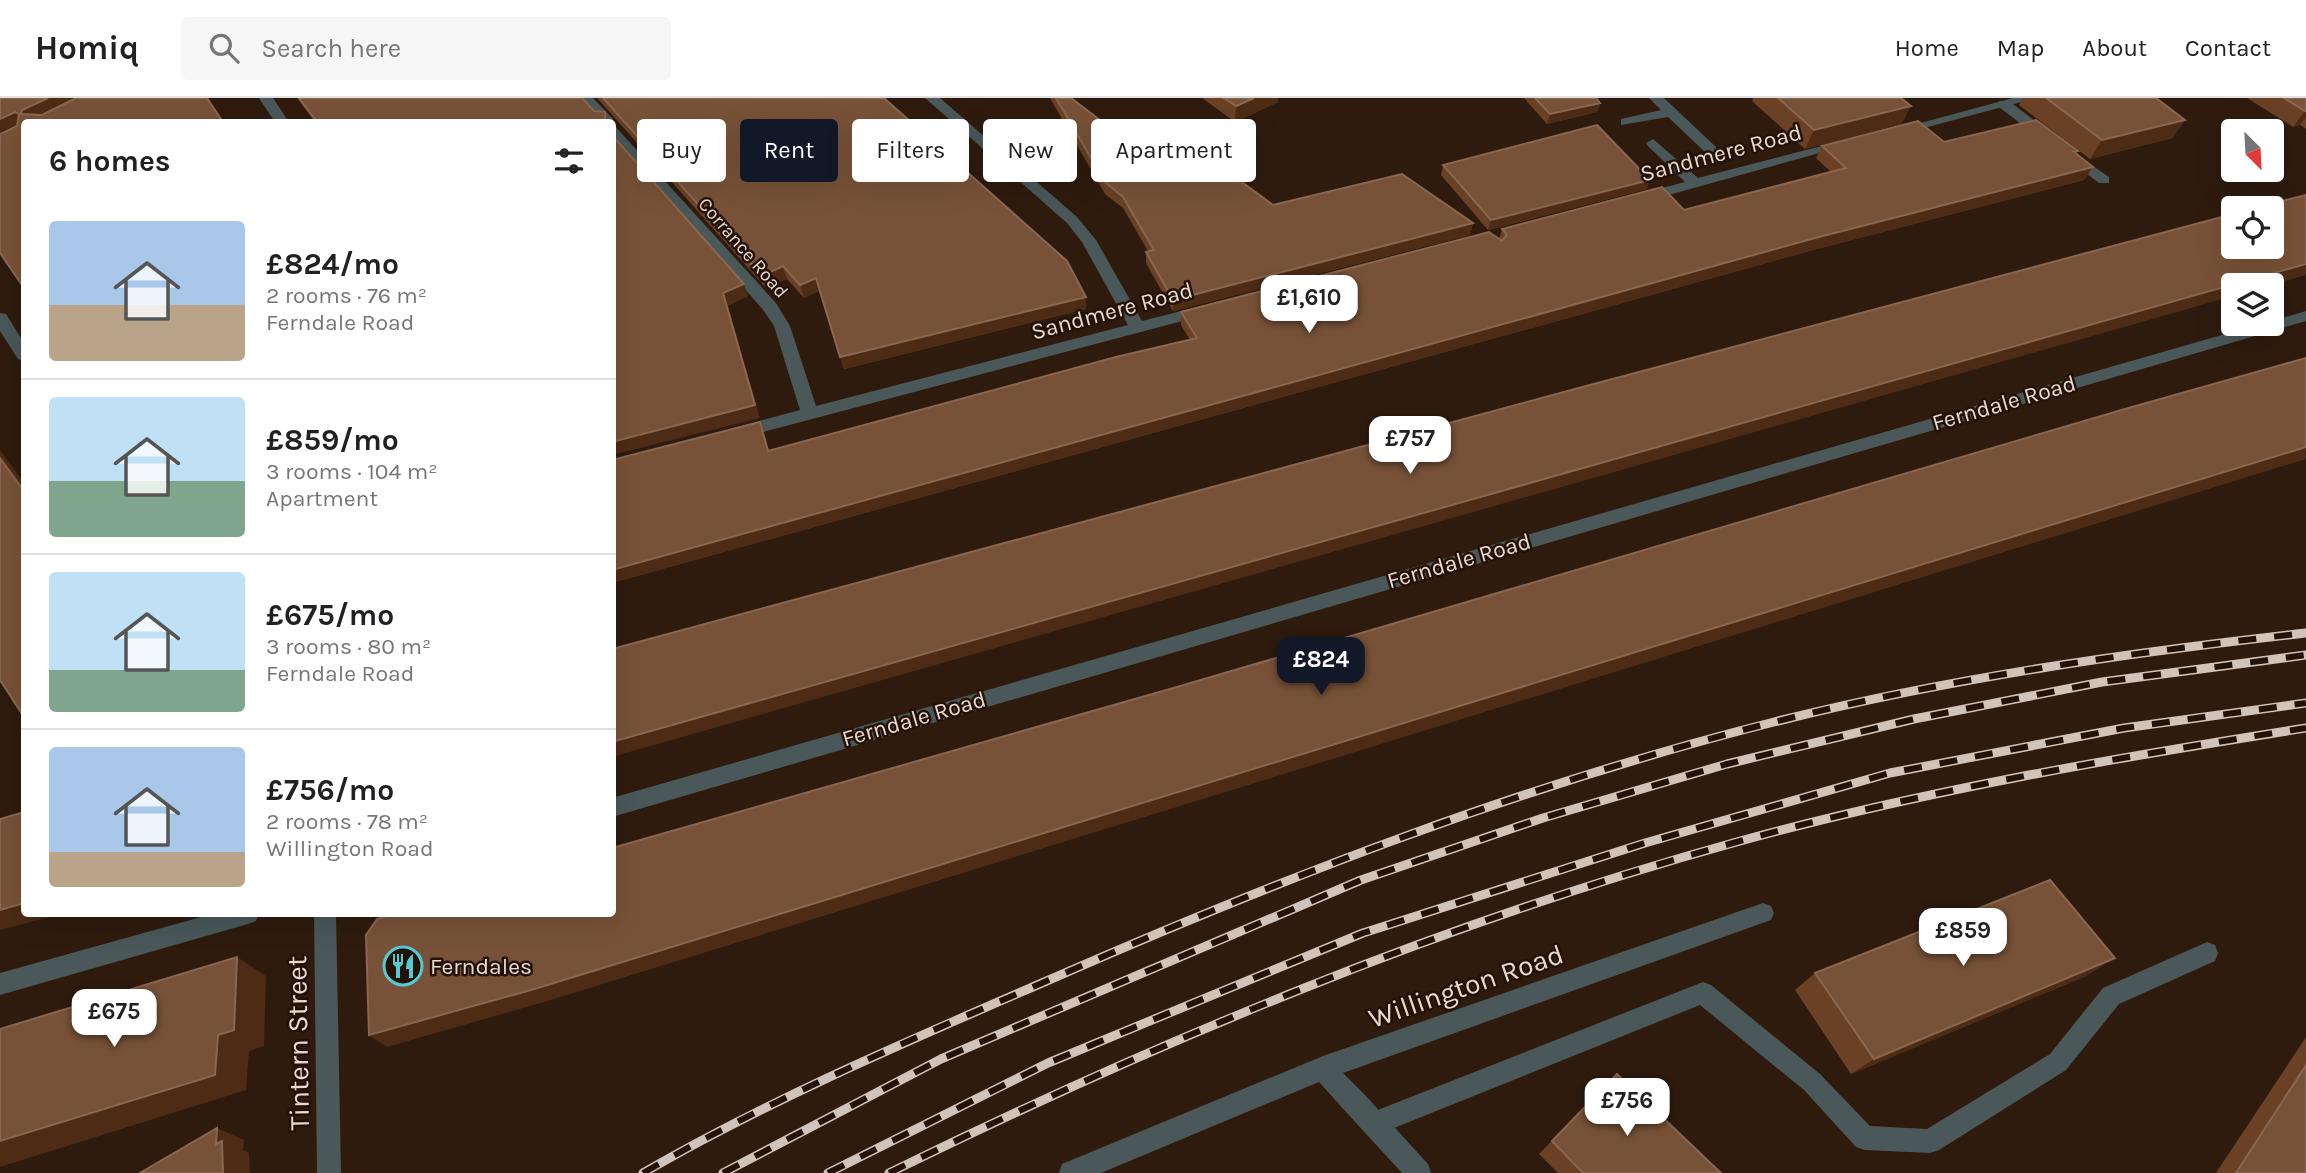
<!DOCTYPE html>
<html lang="en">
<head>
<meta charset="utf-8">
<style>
  body { margin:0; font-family:Karla,sans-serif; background:#f6f6f6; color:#202124; height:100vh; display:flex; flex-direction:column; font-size:26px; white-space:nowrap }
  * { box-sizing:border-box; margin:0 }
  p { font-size:23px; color:#757577 }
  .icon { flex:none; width:38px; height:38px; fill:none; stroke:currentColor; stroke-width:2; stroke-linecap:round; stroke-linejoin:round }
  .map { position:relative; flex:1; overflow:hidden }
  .details { position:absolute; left:21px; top:21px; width:595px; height:798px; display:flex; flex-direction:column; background:#fff; border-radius:7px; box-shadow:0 7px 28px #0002 }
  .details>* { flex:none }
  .hud { position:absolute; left:637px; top:21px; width:665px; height:63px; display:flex; gap:14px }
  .needle { width:46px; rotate:156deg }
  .buttons { position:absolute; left:2221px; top:21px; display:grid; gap:14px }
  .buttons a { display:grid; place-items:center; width:63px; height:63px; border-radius:7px; background:#fff; box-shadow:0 7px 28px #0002; font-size:35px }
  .price { position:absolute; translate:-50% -60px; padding:0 16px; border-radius:14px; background:#fff; color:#222; font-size:23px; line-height:46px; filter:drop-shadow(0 2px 4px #0008) }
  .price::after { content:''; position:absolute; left:50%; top:42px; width:21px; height:16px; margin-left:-10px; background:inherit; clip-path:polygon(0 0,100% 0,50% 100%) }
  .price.current { background:#111827; color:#fff }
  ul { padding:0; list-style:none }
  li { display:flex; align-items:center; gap:21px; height:175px; padding:0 28px }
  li+li { border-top:2px solid #e0e0e0 }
  li span { display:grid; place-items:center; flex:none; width:196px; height:140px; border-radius:7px; color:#555 }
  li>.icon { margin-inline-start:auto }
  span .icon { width:84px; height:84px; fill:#fffc; stroke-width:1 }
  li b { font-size:30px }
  h2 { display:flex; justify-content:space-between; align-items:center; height:84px; padding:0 28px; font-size:30px }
  .tag { padding:0 24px; border-radius:7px; background:#fff; box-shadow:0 7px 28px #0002; font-size:24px; line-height:63px }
  .tag.current { background:#111827; color:#fff }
  header { display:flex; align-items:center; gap:42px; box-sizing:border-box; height:98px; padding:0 35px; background:#fff; border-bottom:2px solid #e0e0e0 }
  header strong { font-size:33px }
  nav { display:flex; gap:38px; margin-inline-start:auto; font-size:24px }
  .search { width:490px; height:63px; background:#f6f6f6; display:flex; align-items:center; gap:18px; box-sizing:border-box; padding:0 24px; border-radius:7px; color:#757577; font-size:26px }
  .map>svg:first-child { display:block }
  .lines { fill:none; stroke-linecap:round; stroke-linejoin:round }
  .service { fill:#4a5859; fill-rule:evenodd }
  .minor { fill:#4a5859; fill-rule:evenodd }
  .rail-casing { stroke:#d1c2ba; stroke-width:9 }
  .rail { stroke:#241105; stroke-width:6; stroke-dasharray:18; stroke-linecap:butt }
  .wall { fill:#6a4125 }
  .shaded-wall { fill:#4d2b14 }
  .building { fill:#785238; stroke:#8a6750; stroke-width:2 }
  .labels { text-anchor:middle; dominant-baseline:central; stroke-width:5; stroke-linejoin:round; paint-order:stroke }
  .far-street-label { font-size:19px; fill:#e8dad2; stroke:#241105 }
  .street-label { font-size:23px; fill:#e8dad2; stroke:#241105 }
  .poi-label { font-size:23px; fill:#e8dad2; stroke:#241105; text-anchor:start }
  .near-street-label { font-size:28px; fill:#e8dad2; stroke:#241105 }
</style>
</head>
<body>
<header>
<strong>Homiq</strong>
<div class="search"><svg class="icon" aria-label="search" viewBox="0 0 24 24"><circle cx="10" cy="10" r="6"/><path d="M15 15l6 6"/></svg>Search here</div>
<nav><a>Home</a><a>Map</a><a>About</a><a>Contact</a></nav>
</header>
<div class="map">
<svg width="2306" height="1075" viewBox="0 0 2306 1075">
  <rect width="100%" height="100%" fill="#2e1b0e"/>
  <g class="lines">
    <!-- service -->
    <path class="service" d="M1999 3H2009L2052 36V42H2042L1999 9Z
      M2071 53 2109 79V85H2099L2066 60V54Z
      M1763 805 1771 808 1774 815 1771 822 1343 975 1365 997 1368 1006 1365 1015 1356 1018 1347 1015 1319 984 1101 1075H1059L1062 1066 1323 958Z
      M2207 844 2215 847 2218 855 2215 863 2119 906 2066 972 1939 1052 1930 1055 1865 1052 1856 1049 1804 992 1700 907 1374 1038 1365 1035 1362 1026 1365 1017 1703 884 1711 887 1820 976 1870 1028 1927 1031 2050 956 2103 890Z"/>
    <!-- minor -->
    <path class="minor" d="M259 0H273L289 24H275Z
      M579 0H593L613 21V26L776 205 790 228 816 308 1128 227 1082 144 1067 125 925 0H940L1077 119 1096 142 1142 223 1205 207 1213 212 1205 217 736 341 730 339 727 335 730 331 800 312 774 228 764 213 612 39V24H601Z
      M1649 0H1664L1716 49V55H1706L1668 19 1621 27V21L1661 12Z
      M2013 0H2036L1898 37 1891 33Z
      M1653 41 1698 80 1845 42 1852 46 1640 105 1635 103V97L1685 84 1648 48 1646 45Z
      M2306 213V223L612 719V700L2260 226H2272V223Z
      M0 215 6 216 24 245V263L18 261 0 233Z
      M212 816H259L256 823 248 826 0 897V875Z
      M314 816H336L341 1075H317Z
      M1356 994 1365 997 1428 1066 1431 1075H1402L1347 1015 1344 1006 1347 997Z"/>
    <defs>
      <path id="rail" d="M643 1075C769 1002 908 943 1042 885 1279 781 1523 687 1774 624 1949 580 2127 555 2306 535
        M723 1075 941 961 1361 782 1543 720 1727 666 1914 621 2102 584 2306 557
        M828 1075 1048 965 1363 835 1645 745 1890 675 2124 630 2306 605
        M889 1075C1161 942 1440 826 1733 745 1921 693 2114 660 2306 630"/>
    </defs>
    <!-- rail casing -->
    <use href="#rail" class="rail-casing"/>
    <!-- rail -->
    <use href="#rail" class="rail"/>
  </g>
  <!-- wall -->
  <path class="wall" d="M297 0H582L594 13 609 24H315Z
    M597 0H884L1086 211 844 271 819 193 804 200 787 181 766 190Z
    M1050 0H1071L1172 77 1273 107 1473 125 1470 137 1173 213 1146 165V154L1148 153 1123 110 1105 96Z
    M1202 0H1278V4L1235 24Z
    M1524 0H1596L1600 5 1597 14 1547 26Z
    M1753 0H1901L1911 8 1901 26 1805 51 1752 3Z
    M2023 0H2156L2185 22 2172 40 2090 61 2019 7Z
    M2247 0H2306V31L2300 27 2293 29Z
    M1944 44 2078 53 2076 56 2093 69 2084 82 1813 152 612 485 764 336 769 353 1190 242 1181 227V214L1499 141 1502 131 1684 112 1831 74 1816 60 1822 48Z
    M1443 67 1647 91 1488 132 1441 77Z
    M1815 875 2086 878 1851 976 1795 892Z
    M2306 939V1075H2216Z
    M1603 991 1721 1075H1558L1539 1056Z"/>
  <!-- shaded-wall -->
  <path class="shaded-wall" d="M48 0H75L30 22 21 16 22 12Z
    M1254 0H1278V4L1235 24 1236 8Z
    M1600 5 1597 14 1547 26 1550 16Z
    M1911 8 1901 26 1805 51 1814 32Z
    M2305 13 2306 19 2300 27 2293 29Z
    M15 14 23 24 0 34V21Z
    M2185 22 2172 40 2090 61 2102 42Z
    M2093 69 2084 82 1813 152 612 485V472L1819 139Z
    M1650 82 1647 91 1488 132 1491 122Z
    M1473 125 1470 137 1173 213V202Z
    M2306 166V177L2271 187H2233V198L612 659V644Z
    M783 168 787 181 766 190 762 178Z
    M816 180 819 193 804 200 800 187Z
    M744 186 748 198 728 208 760 320 612 357V344L723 195Z
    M1086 199V211L844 271 840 259Z
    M2306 349V361L544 904 387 949 369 937Z
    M0 352 24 385V393L0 360Z
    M24 805V816H61L0 832V812Z
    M237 859 266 878 264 948 249 953 246 992 0 1069V1043L218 937Z
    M2115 860 2086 878 1851 976 1874 961Z
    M217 1030 244 1042 243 1052 249 1055 250 1075H223L216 1046Z"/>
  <!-- building -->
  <path class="building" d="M0 0H48L22 12 21 16 42 17 76 0H207L223 24H166L165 23 162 24H24V190L0 155V36L17 28 19 16 15 14 0 21Z
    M299 0H582L594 13 605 14V24H317Z
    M603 0H884L1067 163 1086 199 840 259 816 180 800 187 783 168 762 178Z
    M1056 0H1071L1172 77 1208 59 1273 107 1402 76 1473 125 1173 202 1146 154 1154 152 1123 99 1105 84Z
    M1224 0H1254L1236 8Z
    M1535 0H1596L1600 5 1550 16Z
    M1778 0H1901L1911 8 1814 32Z
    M2046 0H2156L2185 22 2102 42Z
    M2284 0H2306V13H2305Z
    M2036 22 2078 53 2074 54 2093 69 1819 139 612 472V362L760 324 768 353 1116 259 1197 240 1181 214 1489 134 1502 143 1507 137 1502 131 1662 89 1684 112 1846 70 1822 48 1918 23 1944 44Z
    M1597 27 1650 82 1491 122 1443 67Z
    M612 37 744 186 723 195 755 307 612 344Z
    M2306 97V166L612 644V551L1590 287 2233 116V149H2272V110H2254Z
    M2306 260V349L531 892 369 937 366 837 377 821 393 816H612V750L1177 589 2125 311Z
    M0 360 24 393V619L0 582Z
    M24 714V805L0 812V721Z
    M2050 782 2115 860 1874 961 1815 875Z
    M237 859 234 932 218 937 215 977 0 1043V931Z
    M2306 967V1075H2236Z
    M1617 976 1721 1075H1583L1552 1043Z
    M217 1030 216 1046 222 1043 223 1075H140Z"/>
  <!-- icons -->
  <defs>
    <symbol id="restaurant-ring" viewBox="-11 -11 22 22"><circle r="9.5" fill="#241105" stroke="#52cbd7" stroke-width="1.5"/><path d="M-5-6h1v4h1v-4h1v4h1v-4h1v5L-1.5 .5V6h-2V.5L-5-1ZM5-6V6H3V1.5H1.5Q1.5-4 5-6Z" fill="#52cbd7"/></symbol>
  </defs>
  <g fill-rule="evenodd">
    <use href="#restaurant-ring" x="381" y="846" width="44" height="44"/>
  </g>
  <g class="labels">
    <!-- far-street labels -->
    <g class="far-street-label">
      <text transform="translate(743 150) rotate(49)">Corrance Road</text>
    </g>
    <!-- street labels -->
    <g class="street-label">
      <text transform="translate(1721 55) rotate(-15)">Sandmere Road</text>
      <text transform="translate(1112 213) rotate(-15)">Sandmere Road</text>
      <text transform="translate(2004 305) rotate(-16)">Ferndale Road</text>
      <text transform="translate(1459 463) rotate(-16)">Ferndale Road</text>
      <text transform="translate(914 621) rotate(-16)">Ferndale Road</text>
    </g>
    <!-- poi labels -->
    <g class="poi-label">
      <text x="430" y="868">Ferndales</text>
    </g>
    <!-- near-street labels -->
    <g class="near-street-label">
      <text transform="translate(1466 888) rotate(-19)">Willington Road</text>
      <text transform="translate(298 945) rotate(-91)">Tintern Street</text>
    </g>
  </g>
</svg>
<div class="buttons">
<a><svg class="needle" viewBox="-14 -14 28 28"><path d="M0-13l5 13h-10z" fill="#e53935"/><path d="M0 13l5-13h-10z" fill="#757577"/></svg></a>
<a><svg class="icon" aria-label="locate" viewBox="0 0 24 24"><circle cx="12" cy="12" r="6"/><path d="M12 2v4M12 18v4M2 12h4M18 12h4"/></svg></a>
<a><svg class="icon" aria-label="layers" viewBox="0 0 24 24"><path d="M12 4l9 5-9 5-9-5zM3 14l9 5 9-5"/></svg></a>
</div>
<b class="price" style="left:1309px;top:237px">£1,610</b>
<b class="price" style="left:1410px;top:378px">£757</b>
<b class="price current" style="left:1321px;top:599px">£824</b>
<b class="price" style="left:1963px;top:870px">£859</b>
<b class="price" style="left:114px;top:951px">£675</b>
<b class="price" style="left:1627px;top:1040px">£756</b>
<div class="hud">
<a class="tag">Buy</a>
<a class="tag current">Rent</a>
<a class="tag">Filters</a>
<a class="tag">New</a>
<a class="tag">Apartment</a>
</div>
<section class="details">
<h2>6 homes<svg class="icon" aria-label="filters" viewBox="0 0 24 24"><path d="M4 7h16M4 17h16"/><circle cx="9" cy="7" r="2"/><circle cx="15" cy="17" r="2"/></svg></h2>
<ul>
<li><span style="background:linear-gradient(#a9c7e8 60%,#b9a48a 0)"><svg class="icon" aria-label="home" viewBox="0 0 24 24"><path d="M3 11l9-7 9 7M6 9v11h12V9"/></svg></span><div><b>£824/mo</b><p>2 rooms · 76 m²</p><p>Ferndale Road</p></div></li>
<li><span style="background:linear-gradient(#bfe0f5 60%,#7fa58c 0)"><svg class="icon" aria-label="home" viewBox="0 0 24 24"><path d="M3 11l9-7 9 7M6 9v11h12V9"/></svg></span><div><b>£859/mo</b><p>3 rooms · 104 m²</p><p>Apartment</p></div></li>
<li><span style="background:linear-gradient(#bfe0f5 70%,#7fa58c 0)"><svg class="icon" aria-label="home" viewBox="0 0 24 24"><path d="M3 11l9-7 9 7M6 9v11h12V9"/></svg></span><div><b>£675/mo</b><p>3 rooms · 80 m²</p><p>Ferndale Road</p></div></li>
<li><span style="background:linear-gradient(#a9c7e8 75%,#b9a48a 0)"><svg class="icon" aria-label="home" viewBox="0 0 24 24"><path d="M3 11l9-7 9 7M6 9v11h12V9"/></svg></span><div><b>£756/mo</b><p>2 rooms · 78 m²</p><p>Willington Road</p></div></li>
</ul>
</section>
</div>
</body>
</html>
